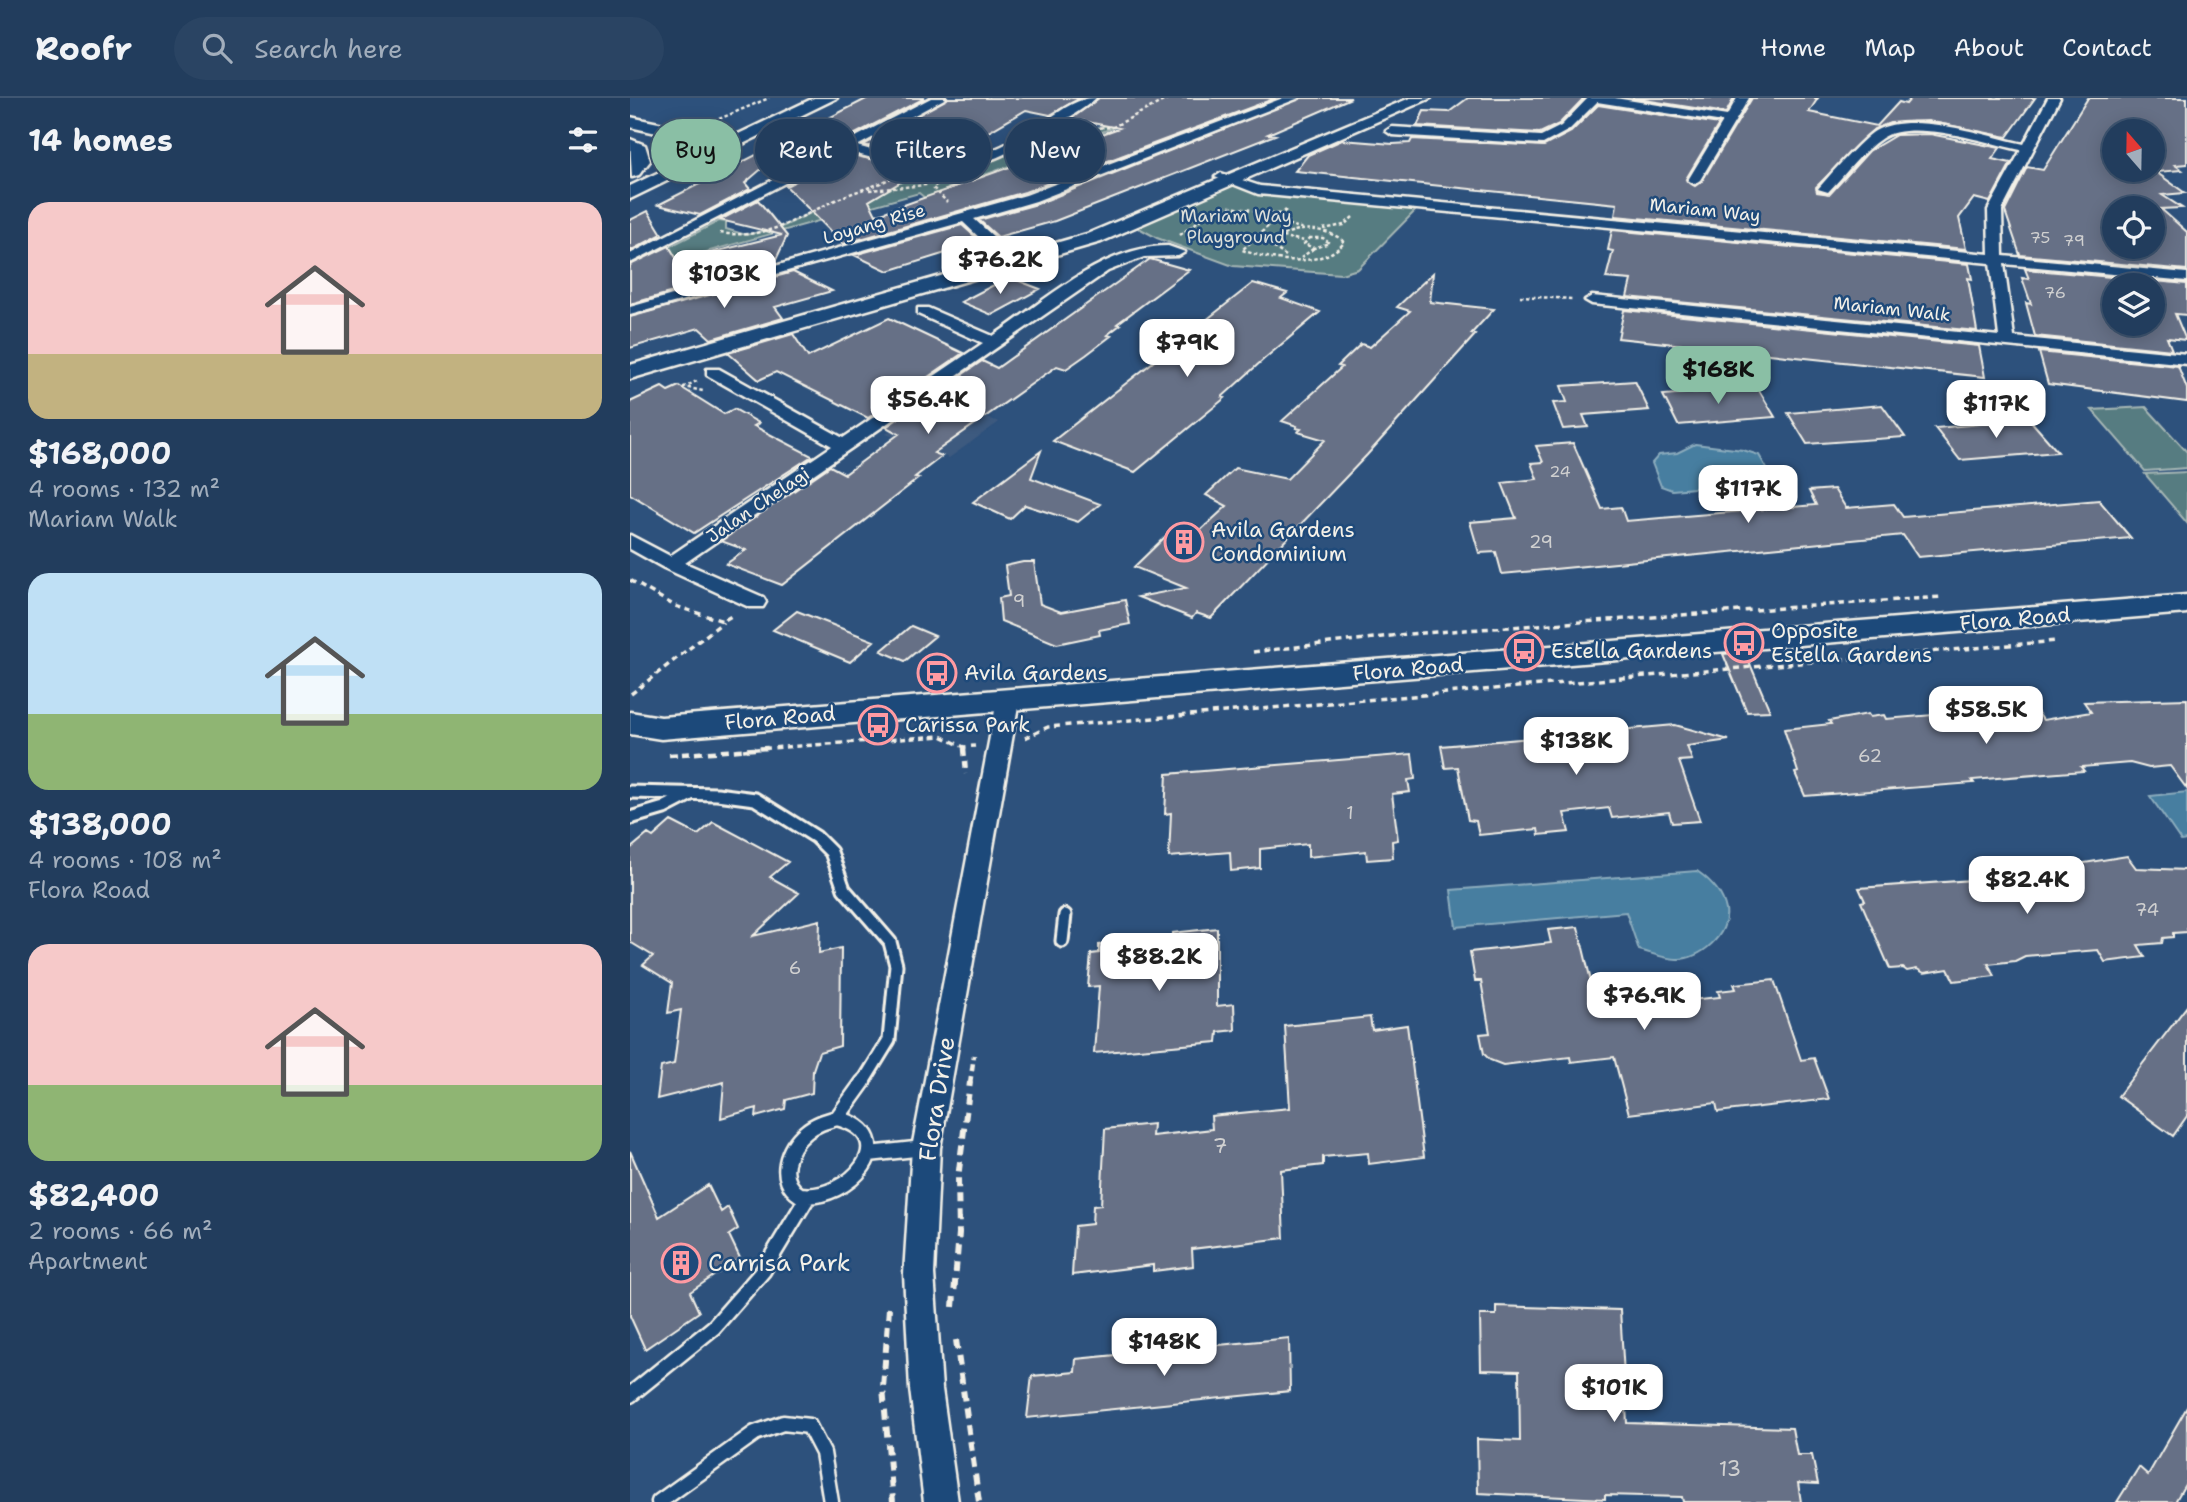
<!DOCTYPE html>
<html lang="en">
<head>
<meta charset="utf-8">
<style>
  body { margin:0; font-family:"Shantell Sans",sans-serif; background:#2a4463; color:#f1f3f6; height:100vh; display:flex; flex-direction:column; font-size:26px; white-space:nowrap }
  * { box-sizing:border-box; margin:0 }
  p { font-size:23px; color:#a2aebc }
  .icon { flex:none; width:38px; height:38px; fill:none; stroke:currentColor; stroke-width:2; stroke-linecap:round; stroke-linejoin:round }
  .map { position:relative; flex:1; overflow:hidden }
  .details { display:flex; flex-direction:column; background:#223d5d; width:630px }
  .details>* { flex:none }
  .hud { position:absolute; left:21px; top:21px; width:665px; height:63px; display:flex; gap:14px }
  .needle { width:46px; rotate:340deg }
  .tools { position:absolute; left:1472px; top:21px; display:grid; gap:14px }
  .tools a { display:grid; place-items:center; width:63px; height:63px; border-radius:50%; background:#223d5d; box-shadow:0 4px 18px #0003,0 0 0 2px #3f5672; font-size:35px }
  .price { position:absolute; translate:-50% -60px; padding:0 16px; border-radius:14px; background:#fff; color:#222; font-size:23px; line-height:46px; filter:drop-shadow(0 2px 4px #0008) }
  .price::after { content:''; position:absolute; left:50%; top:42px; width:21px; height:16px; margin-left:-10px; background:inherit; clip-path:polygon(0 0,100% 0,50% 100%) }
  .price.current { background:#8abfa5; color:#111 }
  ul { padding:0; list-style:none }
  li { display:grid; align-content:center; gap:14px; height:371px; padding:0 28px }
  li span { display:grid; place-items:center; height:217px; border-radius:21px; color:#555 }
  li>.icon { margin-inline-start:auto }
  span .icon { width:126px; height:126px; fill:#fffc; stroke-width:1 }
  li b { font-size:30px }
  h2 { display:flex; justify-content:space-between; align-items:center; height:84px; padding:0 28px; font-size:30px }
  .chip { padding:0 24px; border-radius:32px; background:#223d5d; box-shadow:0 4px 18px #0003,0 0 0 2px #3f5672; font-size:24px; line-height:63px }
  .chip.current { background:#8abfa5; color:#111 }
  header { display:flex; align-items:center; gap:42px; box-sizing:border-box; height:98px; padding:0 35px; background:#223d5d; border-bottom:2px solid #3f5672 }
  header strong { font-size:33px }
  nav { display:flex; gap:38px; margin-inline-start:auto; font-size:24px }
  .search { width:490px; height:63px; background:#2a4463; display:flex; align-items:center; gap:18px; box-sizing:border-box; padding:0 24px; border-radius:38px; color:#a2aebc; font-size:26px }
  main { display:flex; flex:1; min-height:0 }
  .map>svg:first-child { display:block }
  .built { fill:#3e5a7f }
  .green { fill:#567b81; stroke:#a5b6b4; stroke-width:2 }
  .water { fill:#467ea0; stroke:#8cacbd; stroke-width:2 }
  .building { fill:#666f86; stroke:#f4f1e8; stroke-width:2; fill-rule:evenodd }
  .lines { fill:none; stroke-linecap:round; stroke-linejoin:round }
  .lane-far1-casing { stroke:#f4f1e8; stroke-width:17 }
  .lane-casing { stroke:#f4f1e8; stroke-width:19 }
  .street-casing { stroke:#f4f1e8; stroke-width:5 }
  .secondary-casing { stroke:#f4f1e8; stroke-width:5 }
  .primary-casing { stroke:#f4f1e8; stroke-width:5 }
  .path-far3 { stroke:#f4f1e8; stroke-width:2.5; stroke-dasharray:3.5 2.5; stroke-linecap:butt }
  .path-far2 { stroke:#f4f1e8; stroke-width:3.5; stroke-dasharray:6 4.5; stroke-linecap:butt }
  .path-far1 { stroke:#f4f1e8; stroke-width:4.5; stroke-dasharray:8 5; stroke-linecap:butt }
  .path { stroke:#f4f1e8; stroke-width:6; stroke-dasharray:10 7; stroke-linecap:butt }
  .lane-far1 { stroke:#1f4a7a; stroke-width:11 }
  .lane { stroke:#1f4a7a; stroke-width:14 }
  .street { fill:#1f4a7a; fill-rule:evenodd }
  .secondary { fill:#1f4a7a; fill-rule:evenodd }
  .primary { fill:#1f4a7a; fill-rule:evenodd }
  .labels { text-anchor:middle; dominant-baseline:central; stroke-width:5; stroke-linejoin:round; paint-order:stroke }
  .far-number-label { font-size:16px; fill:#d0d0d0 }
  .far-street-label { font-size:18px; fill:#f4f1e8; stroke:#1f4a7a }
  .far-park-label { font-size:18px; fill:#dcdfd9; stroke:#1f4a7a }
  .number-label { font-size:18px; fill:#d0d0d0 }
  .poi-label { font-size:21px; fill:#f4f1e8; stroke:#1f4a7a; text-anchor:start }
  .street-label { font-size:21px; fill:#f4f1e8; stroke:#1f4a7a }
  .near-number-label { font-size:21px; fill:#d0d0d0 }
  .near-street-label { font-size:24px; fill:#f4f1e8; stroke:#1f4a7a }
  .near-poi-label { font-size:24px; fill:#f4f1e8; stroke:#1f4a7a; text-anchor:start }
</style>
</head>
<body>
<header>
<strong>Roofr</strong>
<div class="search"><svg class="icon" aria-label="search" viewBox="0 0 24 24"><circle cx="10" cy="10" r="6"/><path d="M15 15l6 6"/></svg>Search here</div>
<nav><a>Home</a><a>Map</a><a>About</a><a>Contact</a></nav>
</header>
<main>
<section class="details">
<h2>14 homes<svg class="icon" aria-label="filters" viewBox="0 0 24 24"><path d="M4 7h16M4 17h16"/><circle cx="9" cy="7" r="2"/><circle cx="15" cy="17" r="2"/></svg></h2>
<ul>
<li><span style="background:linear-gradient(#f6c9c9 70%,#c2b280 0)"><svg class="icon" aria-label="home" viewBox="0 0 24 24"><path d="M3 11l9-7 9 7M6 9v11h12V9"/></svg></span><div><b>$168,000</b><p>4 rooms · 132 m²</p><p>Mariam Walk</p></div></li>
<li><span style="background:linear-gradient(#bfe0f5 65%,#8fb573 0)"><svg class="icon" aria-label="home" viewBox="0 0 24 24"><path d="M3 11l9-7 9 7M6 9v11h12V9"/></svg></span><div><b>$138,000</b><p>4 rooms · 108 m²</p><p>Flora Road</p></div></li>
<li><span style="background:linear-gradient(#f6c9c9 65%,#8fb573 0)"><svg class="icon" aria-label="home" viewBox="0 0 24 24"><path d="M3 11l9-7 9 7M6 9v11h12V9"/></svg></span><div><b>$82,400</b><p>2 rooms · 66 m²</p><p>Apartment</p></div></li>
</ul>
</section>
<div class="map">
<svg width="1557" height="1404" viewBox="0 0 1557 1404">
  <rect width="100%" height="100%" fill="#2d517c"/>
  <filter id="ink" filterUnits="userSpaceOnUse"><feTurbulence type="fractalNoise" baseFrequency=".0143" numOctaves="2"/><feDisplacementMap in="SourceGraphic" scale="14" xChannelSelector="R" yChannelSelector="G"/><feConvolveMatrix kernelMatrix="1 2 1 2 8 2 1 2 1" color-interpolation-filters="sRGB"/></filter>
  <g filter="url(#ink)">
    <!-- built -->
    <path class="built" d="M308 302 369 324 319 360 256 336Z"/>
    <!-- green -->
    <path class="green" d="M564 0 319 90 351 110 314 116 289 95 0 175V169L89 123 96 124V131L116 137 154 128 274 69 311 76 346 71 436 19 440 28 461 32Z
      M604 86 791 107 728 171 711 176 603 168 527 140 507 129Z
      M1516 309 1557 354V370L1515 373 1462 312Z
      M1557 374V425L1515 376Z"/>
    <!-- water -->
    <path class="water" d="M1065 346 1113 352 1129 357 1141 378 1132 384 1042 392 1031 388 1022 365 1029 357 1047 355Z
      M1557 694V742L1551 743 1520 698Z
      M1067 773C1080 782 1093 795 1096 812 1100 836 1070 862 1047 861 1035 861 1021 855 1009 852L996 814 826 829 821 792Z"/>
    <!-- building -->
    <path class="building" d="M238 0H295L146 77 136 67 115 85 120 91 70 117 28 107Z
      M318 0H450L420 17 396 12 312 61 281 59 234 47Z
      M469 0H646L395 94 213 146 156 88 217 56 291 72 239 103 246 117 489 30 441 21Z
      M671 0H721L638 36 645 37 425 123 368 139 349 122 407 106Z
      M838 0H954L929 26 910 35 787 28 794 13 819 14Z
      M1002 0H1104L1096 15Z
      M1122 0H1188L1179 14 1247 28 1269 4 1276 6 1281 0H1405L1377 39 1298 23 1260 25 1244 31 1186 89 1187 94 1200 96 1239 53 1266 37 1300 36 1370 50 1362 61 1381 65 1360 104 1344 100 1329 120 1336 151 985 118 987 106 665 73 678 57 712 42 763 46 780 45 782 41 914 48 941 34 968 7 1089 26 1056 81 1065 88 1072 83Z
      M1458 0H1557V66L1545 67 1552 72 1526 74 1555 95 1532 97 1552 110 1531 111 1557 134V172L1390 157 1375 113 1397 69 1413 72ZM1484 33H1522V72H1484ZM1484 110H1522V149H1484Z
      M128 102 157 138 144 166 0 206V167L39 148 48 163 152 137 90 122Z
      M18 113 32 136 0 153V122Z
      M332 127 351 144 258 173 224 157Z
      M982 132 1339 166 1342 181 1338 180 1347 233 997 199 1001 182 976 180 983 153 978 152Z
      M520 161 559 172 487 226 490 227 477 237 481 238 456 257 436 271 427 268 304 355 312 358 285 379 289 380 152 487 96 466 116 452 91 443 200 368 215 376 269 336 256 329 352 263 367 270Z
      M1395 171 1557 186V217L1545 216 1556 242 1537 240 1542 252 1405 238 1396 205 1401 206 1392 180 1399 181ZM1484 187H1522V226H1484Z
      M163 174 202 193 145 209 153 220 81 241 69 230 0 250V219Z
      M803 175 800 204 864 211 841 236 845 237 737 357 581 520 566 515 562 520 508 499 556 490 504 469 537 437 553 442 556 439 561 441 597 408 576 397 605 370 657 381 695 342 668 334 671 331 666 330 667 328 652 323 712 269 708 268 731 246 740 249 780 213 767 209Z
      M379 179 410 191 362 217 331 204Z
      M623 185 657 195 651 200 690 214 634 261 592 299 595 300 505 374 423 343Z
      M994 212 1349 248 1355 279 988 240Z
      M259 220 333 255 238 320 146 274 129 282 98 255 163 236 178 259Z
      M1409 254 1548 268 1557 291V304L1418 286Z
      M1005 283 1019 312 953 317 958 329 933 331 923 305 937 304 931 288Z
      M49 288 94 316 104 311 129 325 124 328 182 358 64 435 0 396V304L32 289 38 293Z
      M1127 289 1145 319 1048 327 1033 297Z
      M1252 307 1275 339 1177 346 1158 315Z
      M1400 322 1428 354 1330 362 1305 330Z
      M943 345 972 411 991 409 996 423 1186 407 1179 393 1204 391 1216 410 1264 406 1273 419 1469 402 1501 440 1288 459 1273 437 872 476 866 454 849 455 840 424 886 420 872 385 907 381 901 365 913 364 906 348Z
      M411 353 401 380 470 406 448 424 395 407 380 421 343 404Z
      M393 464H404L410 506 431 514 495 502 500 526 469 532 470 537 427 546 371 523 369 500 379 498 375 468Z
      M167 513 244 543 220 564 143 532Z
      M281 528 305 538 275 563 251 553Z
      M1115 554 1140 613 1117 614 1093 556Z
      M1557 601V691L1540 668 1519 670 1500 665 1451 669 1454 673 1342 682 1344 685 1175 698 1165 675 1168 674 1154 631 1201 626 1199 623 1238 616 1240 619 1254 617 1256 621 1304 617 1302 613 1356 609 1358 612 1377 611 1378 614 1406 612 1413 622 1461 614 1454 604Z
      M1045 627 1099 642 1057 648 1062 662 1049 663 1070 723 1042 725 1039 714 982 720 979 710 934 715 939 734 909 737 908 731 849 737 846 723 838 722 828 669 815 670 811 648Z
      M782 656 785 681 778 682 780 694 762 696 768 742 762 743 763 760 737 762 736 753 678 759V746L630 751V770L601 773 600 754 539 759 541 715 535 716 537 676Z
      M41 723 68 737 83 724 158 764 140 779 169 795 123 838 190 822 189 855 211 850 210 948 189 954 183 972 182 995 156 1002 155 1011 126 1019 127 1010 91 1020 94 984 27 1001 31 969 44 966 51 912 38 915 42 885 13 867 23 858 0 844V751L18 736 23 739Z
      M1497 758 1506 770 1557 772V834L1543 835V839L1533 840 1532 845 1508 847 1515 859 1475 864 1468 852 1395 858 1385 863 1358 866 1365 878 1324 883 1318 871 1294 875 1287 871 1277 873 1273 870 1260 871 1231 804 1235 803 1229 790 1342 782 1341 778 1392 775Z
      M948 829 966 904 1039 896 1041 904 1090 899 1088 893 1106 891 1104 886 1144 882 1171 962 1184 960 1199 1001 1088 1014 1086 1005 999 1016 984 959 941 964 940 959 873 967 860 962 854 956 850 936 860 935 851 883H845L840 854 921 845 918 832Z
      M587 830V908L604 906 605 932 588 934 587 944 464 955 469 888 458 889 461 856 469 855V847L543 840V835Z
      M1557 908V1018L1543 1038 1488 998Z
      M740 919 742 932 777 927 794 1059 739 1066 738 1055 693 1059V1067L651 1072 654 1140 562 1151 563 1168 523 1173V1167L442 1177 445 1128 462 1126 463 1108 471 1107 475 1031 523 1026 522 1038 582 1031 581 1018 660 1010 655 928Z
      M0 1053 29 1119 78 1087 91 1114 98 1109 108 1131 99 1137 110 1160 60 1194 69 1214 15 1251 0 1218Z
      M866 1208 990 1212 997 1325 1162 1330 1167 1357H1182L1188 1386 1168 1385 1171 1404H1053L1052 1399 975 1397V1401L848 1395 847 1341 890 1343 889 1273 851 1272 850 1217H866Z
      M659 1240 660 1293 397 1320 402 1278 445 1274 446 1261Z
      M1557 1309V1383L1546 1402 1548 1404H1487L1509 1369 1518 1377Z"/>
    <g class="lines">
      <defs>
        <path id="lane-far1" d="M0 694 87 696 125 701 186 739 201 754 214 791 260 844 266 867 259 942 232 986
          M0 720 34 710 59 697
          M432 843 435 817"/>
        <path id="lane" d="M207 1020 233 984
          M207 1020C277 1039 218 1104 170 1097 146 1082 157 1049 176 1034 185 1026 196 1023 207 1020Z
          M239 1056 294 1050
          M0 1297 84 1229 133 1173 177 1100
          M29 1404 125 1335 153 1325 179 1328 193 1355 201 1404"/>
        <path id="street" d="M301 0H316L227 48C310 72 339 72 414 24 430 14 445 0 466 0 452 13 432 23 416 33 339 82 303 78 217 53L0 165V156Z
          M653 0H669L406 103 344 121 388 161V167H378L333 124 0 217V209L396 97Z
          M958 0H985L1097 18 1107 0H1119L1070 82 1064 86 1058 82 1093 24 967 4 939 32 913 46 762 37 756 33 762 29 911 38 931 28Z
          M1418 0H1430L1372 112 1373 158 1557 175V183L1374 166 1384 239 1557 256V266L962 206 955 202 962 198 1369 238 1360 165 628 96 585 79 591 75 630 88 1359 156 1358 112 1391 52C1358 45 1281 20 1252 40 1232 53 1215 77 1198 94L1188 91C1198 79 1232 41 1245 33 1282 12 1355 38 1394 46Z
          M538 148 555 154 548 158 514 159 478 173 55 465 133 499 136 504 133 509H119L34 470 0 451V437L40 458 202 348 77 277V271H89L213 340 353 245 288 216V210H298L363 238C415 203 473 148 538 148Z
          M378 594 385 597 389 602 310 1050 304 1176 312 1291 328 1404H294L280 1291 274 1176 282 1050 367 602 371 597Z"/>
        <path id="secondary" d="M780 0H801L471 144 0 281V267L457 136Z
          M1557 497V515L31 641 0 636V614L31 619Z"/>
        <path id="primary" d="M184 0H207L0 101V88L84 48 0 29V19L100 40Z
          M0 41 15 47 20 63 9 77 2 79Z"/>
      </defs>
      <!-- lane-far1 casing -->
      <use href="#lane-far1" class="lane-far1-casing"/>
      <!-- lane casing -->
      <use href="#lane" class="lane-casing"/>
      <!-- street casing -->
      <use href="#street" class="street-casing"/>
      <!-- secondary casing -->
      <use href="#secondary" class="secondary-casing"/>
      <!-- primary casing -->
      <use href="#primary" class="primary-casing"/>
      <!-- path-far3 -->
      <path class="path-far3" d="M89 21 139 0
        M446 31 483 29 539 0
        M163 37 188 43
        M307 86 303 90 317 104
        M239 92 297 87
        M593 108 650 116
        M656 112 612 152C642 163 690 171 714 145L711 141
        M651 117 656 126 674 131
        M693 131 714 127 723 119
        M90 135C142 142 167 119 212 99 229 92 247 88 263 79
        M550 137 579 115
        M652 139 675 143
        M679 140H693L699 145 684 150 674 146Z
        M656 158 640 147C658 128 689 127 711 141
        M671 160 684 150
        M890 198 942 201
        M67 283 54 289 73 293"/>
      <!-- path-far2 -->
      <path class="path-far2" d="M0 482 45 508 93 523 103 517
        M623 554 778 536 1312 499
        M1 596 93 524
        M395 640 418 629 1427 543
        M334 649V652
        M113 652 311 638 334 649 345 648"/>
      <!-- path-far1 -->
      <path class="path-far1" d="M334 650 336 676
        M39 657 138 650
        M340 986 344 957"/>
      <!-- path -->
      <path class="path" d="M323 1209 329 1135 328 1080 340 984
        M259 1210 253 1290 263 1404
        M326 1242 349 1404"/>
      <!-- lane-far1 -->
      <use href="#lane-far1" class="lane-far1"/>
      <!-- lane -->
      <use href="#lane" class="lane"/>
      <!-- street -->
      <use href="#street" class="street"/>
      <!-- secondary -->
      <use href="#secondary" class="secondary"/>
      <!-- primary -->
      <use href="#primary" class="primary"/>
    </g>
  </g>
  <!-- icons -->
  <defs>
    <symbol id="building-ring" viewBox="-11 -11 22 22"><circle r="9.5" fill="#1f4a7a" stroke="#ff9aa2" stroke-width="1.5"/><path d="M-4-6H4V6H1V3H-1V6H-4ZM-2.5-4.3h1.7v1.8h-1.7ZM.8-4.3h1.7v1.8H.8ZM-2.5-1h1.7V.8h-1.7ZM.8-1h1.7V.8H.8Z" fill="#ff9aa2"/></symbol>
    <symbol id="bus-ring" viewBox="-11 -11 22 22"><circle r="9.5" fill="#1f4a7a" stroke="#ff9aa2" stroke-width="1.5"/><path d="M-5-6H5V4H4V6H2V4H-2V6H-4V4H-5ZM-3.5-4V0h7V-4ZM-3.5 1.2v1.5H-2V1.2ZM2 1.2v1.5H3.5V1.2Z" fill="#ff9aa2"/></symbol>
  </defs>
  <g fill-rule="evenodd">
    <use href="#building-ring" x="532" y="422" width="44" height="44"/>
    <use href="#bus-ring" x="1092" y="523" width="44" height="44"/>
    <use href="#bus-ring" x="872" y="531" width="44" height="44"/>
    <use href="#bus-ring" x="285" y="553" width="44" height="44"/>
    <use href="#bus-ring" x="226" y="605" width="44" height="44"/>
    <use href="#building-ring" x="29" y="1143" width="44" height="44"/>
  </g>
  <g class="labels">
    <!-- far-number labels -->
    <g class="far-number-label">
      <text x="1410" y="139">75</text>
      <text x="1444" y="142">79</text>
      <text x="1425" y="194">76</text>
      <text x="930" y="373">24</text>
    </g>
    <!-- far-street labels -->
    <g class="far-street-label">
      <text transform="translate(1075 112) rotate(6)">Mariam Way</text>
      <text transform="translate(244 126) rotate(-16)">Loyang Rise</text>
      <text transform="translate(1262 211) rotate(6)">Mariam Walk</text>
      <text transform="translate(128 407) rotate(-34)">Jalan Chelagi</text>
    </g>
    <!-- far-park labels -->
    <g class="far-park-label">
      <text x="606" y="118">Mariam Way<tspan x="606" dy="21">Playground</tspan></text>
    </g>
    <!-- number labels -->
    <g class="number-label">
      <text x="911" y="444">29</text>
      <text x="389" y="503">9</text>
      <text x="1240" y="658">62</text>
      <text x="720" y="715">1</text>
      <text x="1517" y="812">74</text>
      <text x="165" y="870">6</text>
    </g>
    <!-- poi labels -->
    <g class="poi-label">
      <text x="581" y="432">Avila Gardens<tspan x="581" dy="24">Condominium</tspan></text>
      <text x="1141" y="533">Opposite<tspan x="1141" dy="24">Estella Gardens</tspan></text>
      <text x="921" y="553">Estella Gardens</text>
      <text x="334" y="575">Avila Gardens</text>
      <text x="275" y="627">Carissa Park</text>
    </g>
    <!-- street labels -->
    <g class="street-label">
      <text transform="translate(1385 521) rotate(-5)">Flora Road</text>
      <text transform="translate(778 571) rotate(-5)">Flora Road</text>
      <text transform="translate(150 620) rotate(-5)">Flora Road</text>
    </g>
    <!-- near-number labels -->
    <g class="near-number-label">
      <text x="590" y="1048">7</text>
      <text x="1100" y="1371">13</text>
    </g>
    <!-- near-street labels -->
    <g class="near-street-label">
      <text transform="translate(307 1001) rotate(-81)">Flora Drive</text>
    </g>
    <!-- near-poi labels -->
    <g class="near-poi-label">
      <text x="78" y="1165">Carrisa Park</text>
    </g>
  </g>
</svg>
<div class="tools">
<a><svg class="needle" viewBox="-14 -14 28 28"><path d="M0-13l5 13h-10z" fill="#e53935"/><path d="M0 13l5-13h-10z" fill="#a2aebc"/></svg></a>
<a><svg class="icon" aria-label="locate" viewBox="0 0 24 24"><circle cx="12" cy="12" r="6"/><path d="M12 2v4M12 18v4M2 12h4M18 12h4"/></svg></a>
<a><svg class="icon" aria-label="layers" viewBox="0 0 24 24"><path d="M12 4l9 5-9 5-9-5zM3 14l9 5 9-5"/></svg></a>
</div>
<b class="price" style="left:370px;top:198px">$76.2K</b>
<b class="price" style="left:94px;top:212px">$103K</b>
<b class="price" style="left:557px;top:281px">$79K</b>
<b class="price current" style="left:1088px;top:308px">$168K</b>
<b class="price" style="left:298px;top:338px">$56.4K</b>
<b class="price" style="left:1366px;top:342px">$117K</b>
<b class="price" style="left:1118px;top:427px">$117K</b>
<b class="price" style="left:1356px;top:648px">$58.5K</b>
<b class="price" style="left:946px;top:679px">$138K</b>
<b class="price" style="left:1397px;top:818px">$82.4K</b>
<b class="price" style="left:529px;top:895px">$88.2K</b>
<b class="price" style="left:1014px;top:934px">$76.9K</b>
<b class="price" style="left:534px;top:1280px">$148K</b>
<b class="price" style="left:984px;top:1326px">$101K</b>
<div class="hud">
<a class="chip current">Buy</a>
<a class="chip">Rent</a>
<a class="chip">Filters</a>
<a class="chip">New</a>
</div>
</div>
</main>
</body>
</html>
